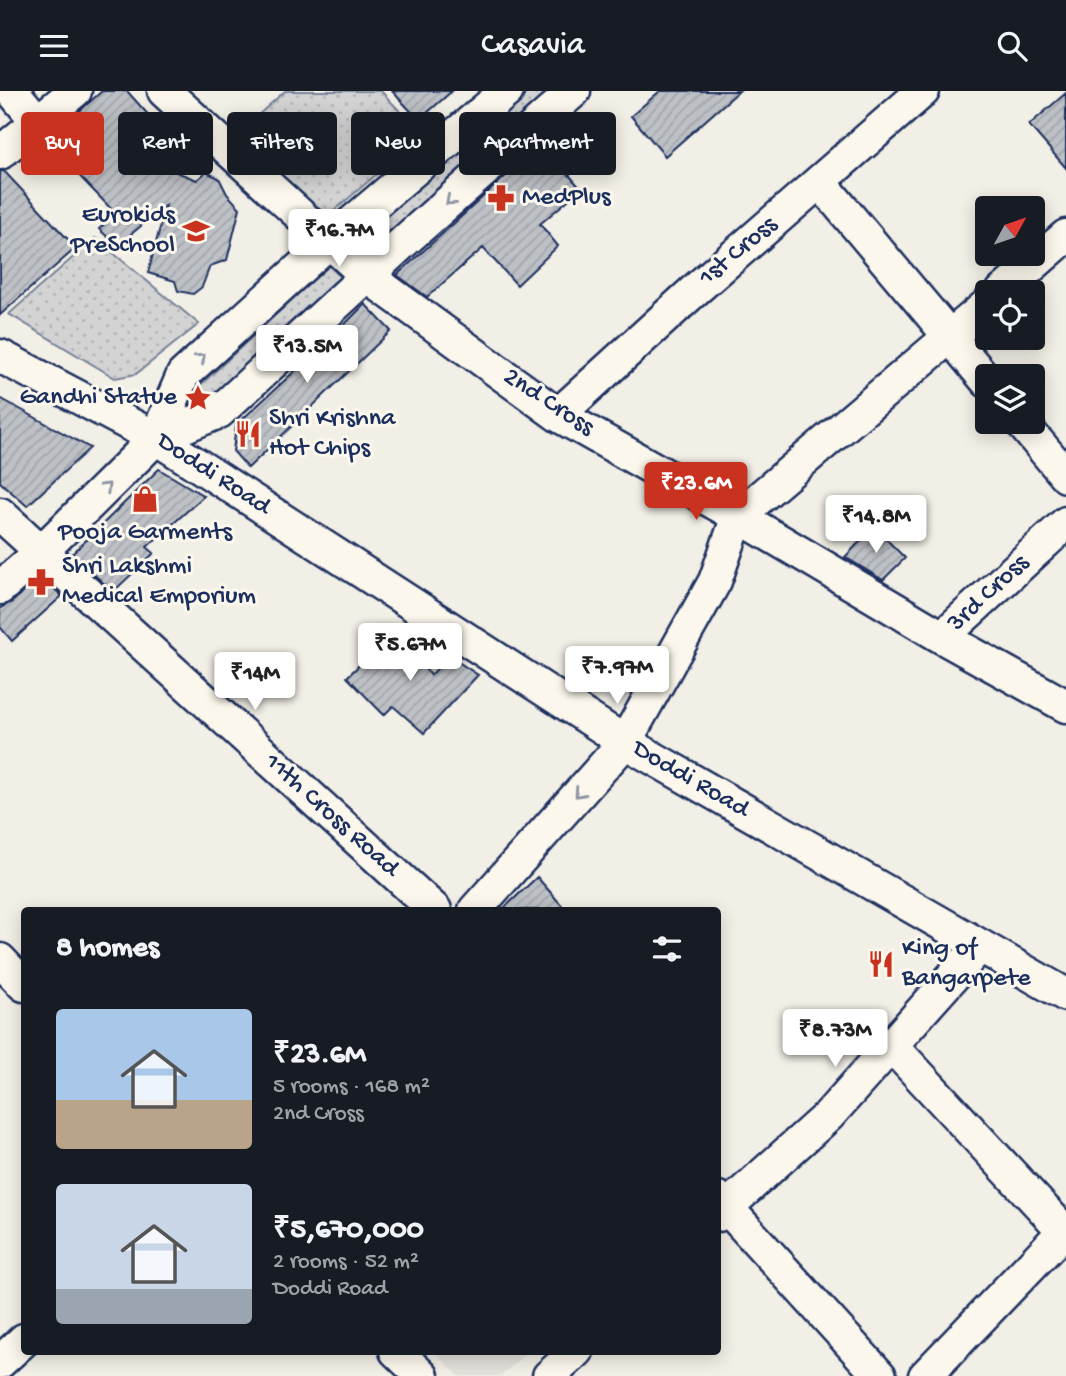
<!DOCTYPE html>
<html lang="en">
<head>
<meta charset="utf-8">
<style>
  body { margin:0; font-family:"Gochi Hand",sans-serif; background:#242831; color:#f1f3f6; height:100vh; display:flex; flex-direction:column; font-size:26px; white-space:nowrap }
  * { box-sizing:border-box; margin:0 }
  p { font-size:23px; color:#9ea1a6 }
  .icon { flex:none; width:38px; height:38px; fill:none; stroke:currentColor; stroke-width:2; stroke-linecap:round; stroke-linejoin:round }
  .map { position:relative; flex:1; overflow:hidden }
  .side { position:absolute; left:21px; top:816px; width:700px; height:448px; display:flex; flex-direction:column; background:#171b24; border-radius:7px; box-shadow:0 4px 18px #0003 }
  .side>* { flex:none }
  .hud { position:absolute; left:21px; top:21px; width:700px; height:63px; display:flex; gap:14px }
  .needle { width:46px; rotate:50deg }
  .buttons { position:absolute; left:975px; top:105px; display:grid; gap:14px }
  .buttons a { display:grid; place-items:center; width:70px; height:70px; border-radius:7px; background:#171b24; box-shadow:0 4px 18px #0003; font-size:35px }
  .price { position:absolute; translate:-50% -60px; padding:0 16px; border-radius:7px; background:#fff; color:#222; font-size:23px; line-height:46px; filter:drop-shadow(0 2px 4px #0008) }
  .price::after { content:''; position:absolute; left:50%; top:42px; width:21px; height:16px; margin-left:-10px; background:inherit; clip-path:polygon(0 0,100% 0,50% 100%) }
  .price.on { background:#c8321e; color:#fff }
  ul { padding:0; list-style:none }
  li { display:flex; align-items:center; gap:21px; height:175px; padding:0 35px }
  li span { display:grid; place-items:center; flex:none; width:196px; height:140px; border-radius:7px; color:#555 }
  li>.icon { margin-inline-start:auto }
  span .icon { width:84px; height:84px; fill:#fffc; stroke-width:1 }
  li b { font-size:30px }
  h2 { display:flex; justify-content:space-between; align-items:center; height:84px; padding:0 35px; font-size:30px }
  .chip { padding:0 24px; border-radius:7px; background:#171b24; box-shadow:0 4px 18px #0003; font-size:24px; line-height:63px }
  .chip.on { background:#c8321e; color:#fff }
  header { display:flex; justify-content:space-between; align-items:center; height:91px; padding:0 35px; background:#171b24; font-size:32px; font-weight:600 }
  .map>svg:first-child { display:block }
  .built { fill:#e2e1dc }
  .grass { fill:url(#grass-dots); stroke:#768198; stroke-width:2 }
  .building { fill:url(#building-hatch); stroke:#1b2f5e; stroke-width:2 }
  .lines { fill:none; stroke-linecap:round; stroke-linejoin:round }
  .minor-casing { stroke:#1b2f5e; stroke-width:37 }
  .minor { stroke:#fbf7ec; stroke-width:32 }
  .oneway { stroke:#8b93a5 }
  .labels { text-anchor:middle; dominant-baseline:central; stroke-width:6; stroke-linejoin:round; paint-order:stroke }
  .poi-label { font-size:26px; fill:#1b2f5e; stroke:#fbf7ec; text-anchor:start }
  .street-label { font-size:26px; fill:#1b2f5e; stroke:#fbf7ec }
</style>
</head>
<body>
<header><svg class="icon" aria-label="menu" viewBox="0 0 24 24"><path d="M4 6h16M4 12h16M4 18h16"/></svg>Casavia<svg class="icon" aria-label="search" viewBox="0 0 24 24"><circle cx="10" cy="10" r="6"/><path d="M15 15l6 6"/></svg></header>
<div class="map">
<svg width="1066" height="1285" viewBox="0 0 1066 1285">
  <defs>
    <pattern id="grass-dots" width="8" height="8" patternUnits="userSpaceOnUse" patternTransform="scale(1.75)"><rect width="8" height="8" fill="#d2d3d2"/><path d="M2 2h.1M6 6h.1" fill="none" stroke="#b4b5b7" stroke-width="1.8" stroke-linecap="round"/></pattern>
    <pattern id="building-hatch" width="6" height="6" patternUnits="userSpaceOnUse" patternTransform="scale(1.75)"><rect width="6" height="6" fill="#bdc0c4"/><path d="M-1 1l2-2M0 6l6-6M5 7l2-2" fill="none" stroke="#a2a5ab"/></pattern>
  </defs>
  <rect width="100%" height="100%" fill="#f2efe6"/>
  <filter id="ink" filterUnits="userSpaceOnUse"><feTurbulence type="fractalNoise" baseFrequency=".0143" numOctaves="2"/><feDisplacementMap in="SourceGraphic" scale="14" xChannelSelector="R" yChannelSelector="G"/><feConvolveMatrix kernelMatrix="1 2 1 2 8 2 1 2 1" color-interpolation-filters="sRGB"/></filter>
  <g filter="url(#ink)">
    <!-- built -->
    <path class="built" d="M433 1260H528L501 1285H459Z"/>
    <!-- grass -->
    <path class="grass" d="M285 0H381L422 44 327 126 237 43Z
      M529 0H555L365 167 351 154Z
      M95 147 199 233 136 283 115 287 9 223Z
      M329 174 343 189 204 315 192 302Z"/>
    <!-- building -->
    <path class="building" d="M102 0H127L169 47 145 69 197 89 206 81 219 87 227 103 240 117 227 169 210 175 202 196 193 203 178 200 175 190 148 182 166 114 117 155 99 138 116 123 46 50Z
      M392 0H452L419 29Z
      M660 0H739L665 65 631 25Z
      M1066 2V77L1029 34Z
      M542 52 581 98 540 133 558 155 517 194 483 157 427 206 397 184Z
      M0 80H4L76 157 0 224Z
      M365 213 391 240 248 377 233 360 236 334 308 268 309 269Z
      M0 307 90 357 27 415 0 391Z
      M159 378 204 405 147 456 154 462 113 501 72 463Z
      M874 436 905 467 883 489 845 466Z
      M41 485 62 505 12 550 0 536V517L12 511Z
      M391 543 431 584 449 565 478 584 424 642 393 615 384 624 347 586Z
      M537 786 566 819H502Z"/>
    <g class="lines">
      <defs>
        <path id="minor" d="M12 0 38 31
          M164 0 367 185 558 324 738 425 942 546 1066 615
          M0 62 75 0
          M820 91 987 290
          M1002 201 1066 145
          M0 265 156 347 625 651 1066 904
          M558 324 695 199 923 0
          M1021 331 1066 385
          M156 347 219 321 409 146 574 0
          M0 423 435 819
          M0 497 40 462 156 347 183 284 329 151 507 0
          M942 546 1066 432
          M475 819 625 651 715 490 738 425 987 214
          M0 869 24 894
          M891 954 1064 1140
          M718 1107 880 1285
          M718 1124 829 1024 979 856
          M396 1260 422 1285
          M0 1271 24 1249
          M549 1285 577 1260
          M925 1285 1066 1138"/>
      </defs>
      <!-- minor casing -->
      <use href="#minor" class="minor-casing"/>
      <!-- minor -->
      <use href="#minor" class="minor"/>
    </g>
    <!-- one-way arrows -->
    <defs><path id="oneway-chevron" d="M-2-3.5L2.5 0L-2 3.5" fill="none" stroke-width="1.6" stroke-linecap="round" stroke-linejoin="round" transform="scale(1.75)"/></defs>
    <g class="oneway">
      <use href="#oneway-chevron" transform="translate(450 110) rotate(139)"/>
      <use href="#oneway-chevron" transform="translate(201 267) rotate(-42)"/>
      <use href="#oneway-chevron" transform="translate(106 396) rotate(-45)"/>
      <use href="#oneway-chevron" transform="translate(579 702) rotate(132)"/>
    </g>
  </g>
  <!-- icons -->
  <defs>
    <symbol id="pharmacy-bare" viewBox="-9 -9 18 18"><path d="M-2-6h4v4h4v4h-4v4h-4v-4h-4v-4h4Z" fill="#c8321e" stroke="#fbf7ec" stroke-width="2.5" paint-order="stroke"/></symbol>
    <symbol id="school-bare" viewBox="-9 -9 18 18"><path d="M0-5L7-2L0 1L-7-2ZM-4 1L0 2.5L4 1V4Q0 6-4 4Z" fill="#c8321e" stroke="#fbf7ec" stroke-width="2.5" paint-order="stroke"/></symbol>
    <symbol id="sight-bare" viewBox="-9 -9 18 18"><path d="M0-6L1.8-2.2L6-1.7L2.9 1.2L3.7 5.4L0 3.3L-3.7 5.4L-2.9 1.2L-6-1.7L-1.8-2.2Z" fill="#c8321e" stroke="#fbf7ec" stroke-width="2.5" paint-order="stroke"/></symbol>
    <symbol id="restaurant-bare" viewBox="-9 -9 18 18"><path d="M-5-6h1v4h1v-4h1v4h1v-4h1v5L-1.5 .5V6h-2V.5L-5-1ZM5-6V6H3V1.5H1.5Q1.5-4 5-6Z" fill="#c8321e" stroke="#fbf7ec" stroke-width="2.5" paint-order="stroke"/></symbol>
    <symbol id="shop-bare" viewBox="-9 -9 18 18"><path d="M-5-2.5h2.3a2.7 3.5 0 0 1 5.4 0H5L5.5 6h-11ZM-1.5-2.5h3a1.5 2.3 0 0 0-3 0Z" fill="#c8321e" stroke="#fbf7ec" stroke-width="2.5" paint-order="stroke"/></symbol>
  </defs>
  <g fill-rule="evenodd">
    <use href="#pharmacy-bare" x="482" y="88" width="38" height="38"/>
    <use href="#school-bare" x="177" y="121" width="38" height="38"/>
    <use href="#sight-bare" x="179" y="288" width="38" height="38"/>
    <use href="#restaurant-bare" x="229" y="324" width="38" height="38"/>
    <use href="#shop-bare" x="126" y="389" width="38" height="38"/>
    <use href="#pharmacy-bare" x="22" y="472" width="38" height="38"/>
    <use href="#restaurant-bare" x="862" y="854" width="38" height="38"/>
  </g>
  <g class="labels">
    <!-- poi labels -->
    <g class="poi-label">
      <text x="522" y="107">MedPlus</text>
      <text x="175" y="125" text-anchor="end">Eurokids<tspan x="175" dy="30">PreSchool</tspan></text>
      <text x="177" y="307" text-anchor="end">Gandhi Statue</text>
      <text x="269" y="328">Shri Krishna<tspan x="269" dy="30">Hot Chips</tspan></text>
      <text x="145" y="442" text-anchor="middle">Pooja Garments</text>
      <text x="62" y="476">Shri Lakshmi<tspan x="62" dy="30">Medical Emporium</tspan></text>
      <text x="902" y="858">King of<tspan x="902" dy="30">Bangarpete</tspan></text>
    </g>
    <!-- street labels -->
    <g class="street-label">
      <text transform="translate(739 161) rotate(-40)">1st Cross</text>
      <text transform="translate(548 312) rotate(33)">2nd Cross</text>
      <text transform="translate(213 384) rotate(33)">Doddi Road</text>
      <text transform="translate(989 503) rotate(-43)">3rd Cross</text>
      <text transform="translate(690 689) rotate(30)">Doddi Road</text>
      <text transform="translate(331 725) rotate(42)">11th Cross Road</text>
    </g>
  </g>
</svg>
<div class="buttons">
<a><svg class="needle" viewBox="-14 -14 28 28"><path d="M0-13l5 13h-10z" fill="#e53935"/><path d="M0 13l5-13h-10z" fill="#9ea1a6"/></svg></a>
<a><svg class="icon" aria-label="locate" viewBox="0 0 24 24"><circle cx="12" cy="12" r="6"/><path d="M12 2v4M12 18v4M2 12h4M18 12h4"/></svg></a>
<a><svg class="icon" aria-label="layers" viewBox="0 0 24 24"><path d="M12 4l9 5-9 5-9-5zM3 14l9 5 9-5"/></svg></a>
</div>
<b class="price" style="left:339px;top:178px">₹16.7M</b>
<b class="price" style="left:307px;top:294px">₹13.5M</b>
<b class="price on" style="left:696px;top:431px">₹23.6M</b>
<b class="price" style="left:876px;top:464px">₹14.8M</b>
<b class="price" style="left:410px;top:592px">₹5.67M</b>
<b class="price" style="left:617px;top:615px">₹7.97M</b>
<b class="price" style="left:255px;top:621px">₹14M</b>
<b class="price" style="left:835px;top:978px">₹8.73M</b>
<div class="hud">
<a class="chip on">Buy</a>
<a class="chip">Rent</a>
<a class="chip">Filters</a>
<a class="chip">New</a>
<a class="chip">Apartment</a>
</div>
<section class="side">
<h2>8 homes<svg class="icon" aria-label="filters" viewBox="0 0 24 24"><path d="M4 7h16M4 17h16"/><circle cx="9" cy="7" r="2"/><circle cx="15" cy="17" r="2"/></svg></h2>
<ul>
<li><span style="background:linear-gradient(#a9c7e8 65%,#b9a48a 0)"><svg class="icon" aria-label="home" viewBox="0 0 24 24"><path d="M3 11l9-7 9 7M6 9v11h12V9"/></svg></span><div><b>₹23.6M</b><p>5 rooms · 168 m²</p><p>2nd Cross</p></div></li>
<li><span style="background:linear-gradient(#c9d6e8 75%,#9aa5b1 0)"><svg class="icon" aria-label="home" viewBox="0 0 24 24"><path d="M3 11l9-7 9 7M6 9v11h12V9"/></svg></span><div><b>₹5,670,000</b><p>2 rooms · 52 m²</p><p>Doddi Road</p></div></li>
</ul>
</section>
</div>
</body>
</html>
